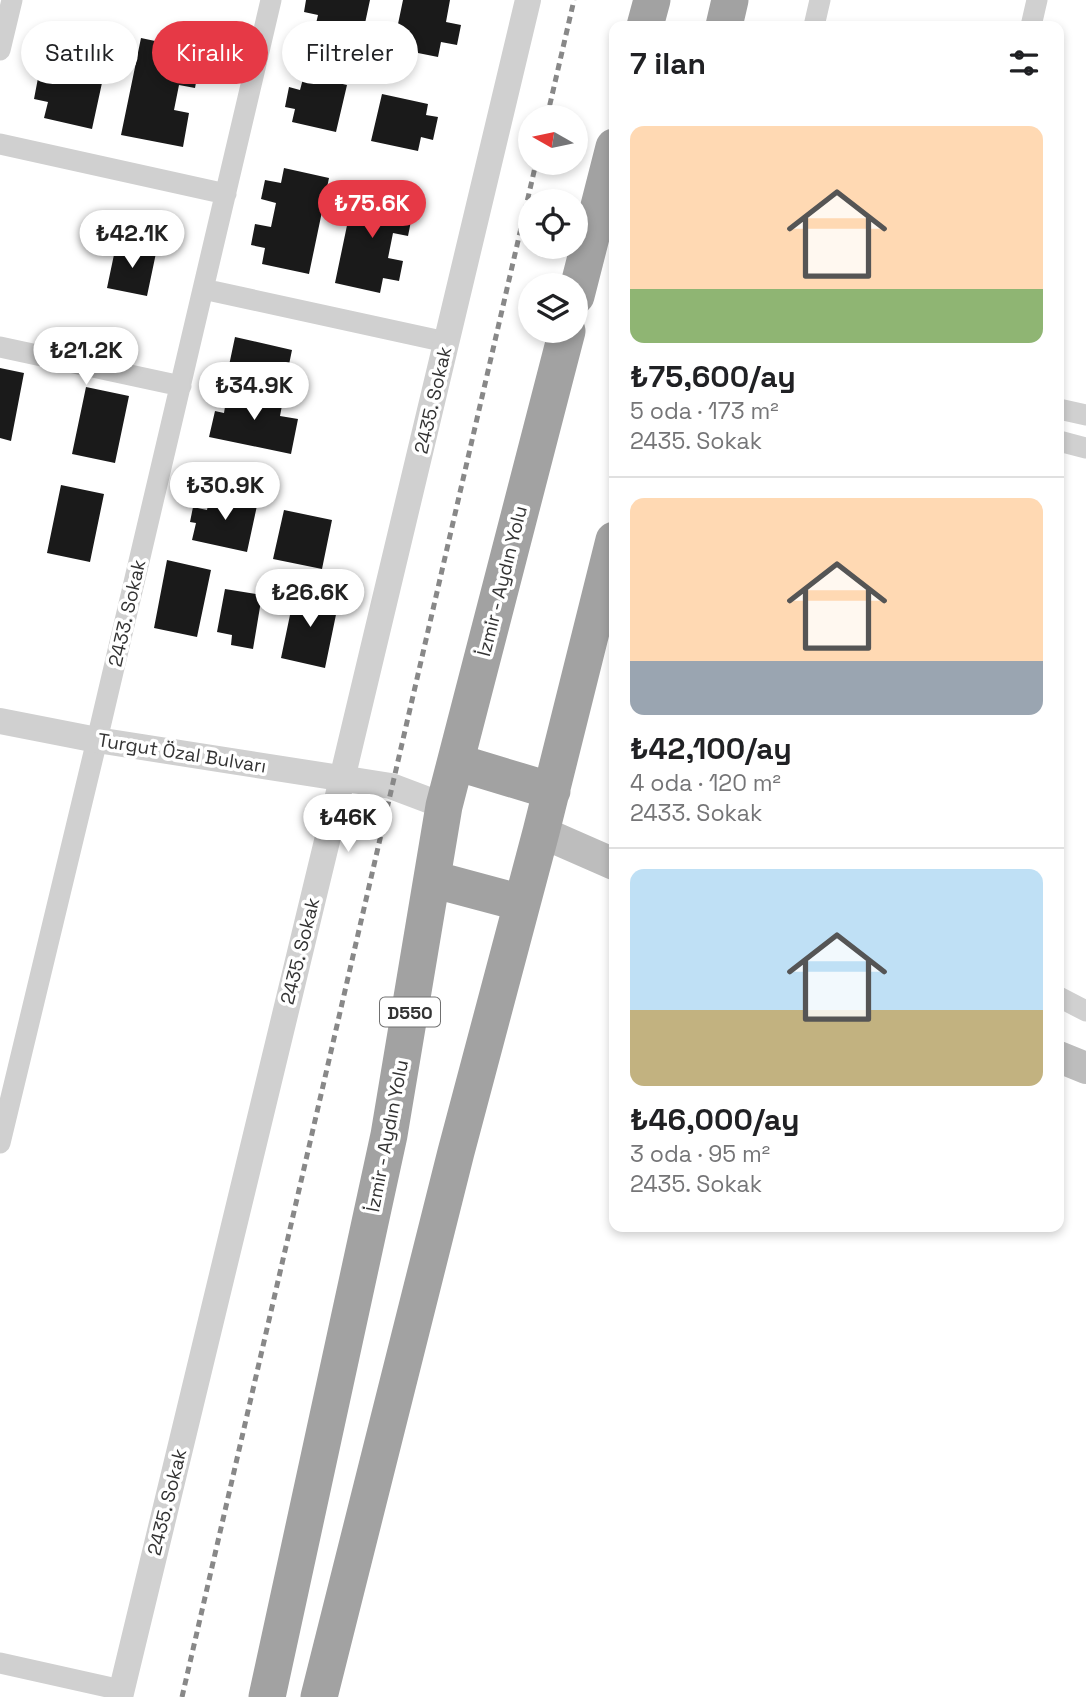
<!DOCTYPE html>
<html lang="tr">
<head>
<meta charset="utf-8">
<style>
  body { margin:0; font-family:"Space Grotesk",sans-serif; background:#f2f2f2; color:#202124; height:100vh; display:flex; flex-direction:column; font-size:26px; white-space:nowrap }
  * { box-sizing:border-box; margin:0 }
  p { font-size:23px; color:#757577 }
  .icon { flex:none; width:38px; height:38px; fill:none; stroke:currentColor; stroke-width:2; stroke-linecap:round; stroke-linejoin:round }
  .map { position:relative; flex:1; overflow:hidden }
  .drawer { position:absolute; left:609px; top:21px; width:455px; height:1211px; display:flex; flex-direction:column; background:#fff; border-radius:14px; box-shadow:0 4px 10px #0003 }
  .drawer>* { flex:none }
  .banner { position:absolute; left:21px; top:21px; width:483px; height:63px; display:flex; gap:14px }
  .needle { width:46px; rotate:279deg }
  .controls { position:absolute; left:518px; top:105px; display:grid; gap:14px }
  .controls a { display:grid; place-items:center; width:70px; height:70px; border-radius:50%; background:#fff; box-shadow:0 4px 10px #0003; font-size:35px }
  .price { position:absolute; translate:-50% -60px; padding:0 16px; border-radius:24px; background:#fff; color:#222; font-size:23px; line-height:46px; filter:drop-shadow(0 2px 4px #0008) }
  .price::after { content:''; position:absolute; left:50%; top:42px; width:21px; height:16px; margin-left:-10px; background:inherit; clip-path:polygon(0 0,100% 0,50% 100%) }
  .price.current { background:#e63946; color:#fff }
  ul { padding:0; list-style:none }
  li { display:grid; align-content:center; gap:14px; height:371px; padding:0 21px }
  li+li { border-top:2px solid #e0e0e0 }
  li span { display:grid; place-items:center; height:217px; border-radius:14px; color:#555 }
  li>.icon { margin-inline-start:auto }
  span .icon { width:126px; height:126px; fill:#fffc; stroke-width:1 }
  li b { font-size:30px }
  h2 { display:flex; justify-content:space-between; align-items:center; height:84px; padding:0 21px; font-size:30px }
  .tag { padding:0 24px; border-radius:32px; background:#fff; box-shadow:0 4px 10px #0003; font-size:24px; line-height:63px }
  .tag.current { background:#e63946; color:#fff }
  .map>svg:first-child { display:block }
  .building { fill:#1a1a1a }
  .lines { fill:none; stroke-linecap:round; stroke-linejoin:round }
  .minor { stroke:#d0d0d0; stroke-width:21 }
  .tertiary { stroke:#d0d0d0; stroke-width:26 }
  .secondary { stroke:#bdbdbd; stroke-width:32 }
  .trunk { stroke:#a2a2a2; stroke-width:37 }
  .rail { stroke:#888; stroke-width:5; stroke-dasharray:7 5; stroke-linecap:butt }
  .labels { text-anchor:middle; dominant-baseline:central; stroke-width:7; stroke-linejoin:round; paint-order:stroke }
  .shield { fill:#fff; stroke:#707070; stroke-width:2 }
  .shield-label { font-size:18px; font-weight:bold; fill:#333 }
  .street-label { font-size:19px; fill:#333; stroke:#fff }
</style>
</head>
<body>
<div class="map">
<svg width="1086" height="1697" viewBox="0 0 1086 1697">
  <rect width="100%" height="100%" fill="#fff"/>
  <!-- building -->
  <path class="building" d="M306 0H370L361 42 314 32 318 15 304 12Z
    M403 0H450L446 22 461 25 457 45 441 42 438 57 393 48Z
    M67 22 113 32 92 129 44 118 48 102 34 99 38 78 54 82 59 57 44 54 48 34 64 37Z
    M141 38 202 51 195 88 179 85 174 110 189 113 183 147 121 135Z
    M304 75 347 85 336 132 292 122 295 109 285 107 289 87 300 90Z
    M382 94 428 104 426 115 438 117 433 140 421 137 418 151 371 141Z
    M284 168 329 178 309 274 262 264 265 248 251 245 255 224 271 227 276 203 261 199 265 180 281 183Z
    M355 187 402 196 399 213 412 216 408 236 393 233 388 258 403 261 399 281 383 278 380 293 335 283Z
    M116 245 156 253 147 296 107 288Z
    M235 337 292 350 284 389 260 384 258 391 239 386 241 378 227 375Z
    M0 368 24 373 11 441 0 438Z
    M86 387 129 396 115 463 72 454Z
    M228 388 283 400 280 416 298 419 291 454 209 437 215 411 224 413Z
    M61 485 104 494 90 562 47 553Z
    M211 491 258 501 247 552 192 540 196 523 190 522 193 507 207 510Z
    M284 510 332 520 322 569 273 559Z
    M167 560 211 570 197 637 154 628Z
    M225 589 262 595 253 649 231 645 232 635 217 632Z
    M295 591 339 600 325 668 281 658Z"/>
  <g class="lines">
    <!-- minor -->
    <path class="minor" d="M814 26 820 0
      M1031 26 1037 0
      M0 50 12 0
      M0 144 226 194
      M203 289 446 342
      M0 347 181 386
      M1059 409 1086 415
      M1059 441 1086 448
      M1059 997 1086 1011
      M0 1143 97 740 271 0
      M0 1663 121 1690"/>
    <!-- tertiary -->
    <path class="tertiary" d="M0 721 97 740 391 786 444 806
      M120 1697 342 779 528 0"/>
    <!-- secondary -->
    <path class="secondary" d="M541 832 614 864
      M1059 1057 1086 1068"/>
    <!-- trunk -->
    <path class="trunk" d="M645 26 652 0
      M724 26 730 0
      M576 296 614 147
      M456 762 552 791
      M432 879 522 903
      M267 1697 389 1135 444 806 567 331
      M319 1697 456 1152 541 832 614 540"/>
    <!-- rail -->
    <path class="rail" d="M547 117 574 0
      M182 1697 536 163"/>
  </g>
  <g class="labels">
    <!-- shield labels -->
    <rect class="shield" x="380" y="997.5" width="60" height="29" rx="5"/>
    <g class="shield-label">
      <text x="410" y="1012">D550</text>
    </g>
    <!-- street labels -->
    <g class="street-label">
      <text transform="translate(433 400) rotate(-77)">2435. Sokak</text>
      <text transform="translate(502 581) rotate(-76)">İzmir - Aydın Yolu</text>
      <text transform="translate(127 613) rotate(-77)">2433. Sokak</text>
      <text transform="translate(182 753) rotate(9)">Turgut Özal Bulvarı</text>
      <text transform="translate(300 951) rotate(-76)">2435. Sokak</text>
      <text transform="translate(387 1136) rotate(-79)">İzmir - Aydın Yolu</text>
      <text transform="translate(167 1502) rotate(-76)">2435. Sokak</text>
    </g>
  </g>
</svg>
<div class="controls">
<a><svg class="needle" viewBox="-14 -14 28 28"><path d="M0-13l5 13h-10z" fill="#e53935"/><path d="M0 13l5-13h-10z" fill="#757577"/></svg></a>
<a><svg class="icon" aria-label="locate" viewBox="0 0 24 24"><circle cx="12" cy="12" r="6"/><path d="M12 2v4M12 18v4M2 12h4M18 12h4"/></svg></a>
<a><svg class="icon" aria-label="layers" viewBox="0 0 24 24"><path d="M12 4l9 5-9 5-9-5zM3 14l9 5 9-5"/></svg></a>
</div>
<b class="price current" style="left:372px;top:240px">₺75.6K</b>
<b class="price" style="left:132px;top:270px">₺42.1K</b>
<b class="price" style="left:86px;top:387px">₺21.2K</b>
<b class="price" style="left:254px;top:422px">₺34.9K</b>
<b class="price" style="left:225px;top:522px">₺30.9K</b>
<b class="price" style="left:310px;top:629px">₺26.6K</b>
<b class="price" style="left:348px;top:854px">₺46K</b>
<div class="banner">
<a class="tag">Satılık</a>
<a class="tag current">Kiralık</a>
<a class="tag">Filtreler</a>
</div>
<section class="drawer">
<h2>7 ilan<svg class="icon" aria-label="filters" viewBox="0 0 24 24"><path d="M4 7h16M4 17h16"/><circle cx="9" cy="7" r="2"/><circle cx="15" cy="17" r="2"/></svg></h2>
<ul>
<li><span style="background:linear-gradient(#ffd9b3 75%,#8fb573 0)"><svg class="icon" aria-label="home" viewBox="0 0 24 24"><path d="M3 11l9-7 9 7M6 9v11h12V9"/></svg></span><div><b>₺75,600/ay</b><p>5 oda · 173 m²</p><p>2435. Sokak</p></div></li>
<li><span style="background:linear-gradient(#ffd9b3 75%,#9aa5b1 0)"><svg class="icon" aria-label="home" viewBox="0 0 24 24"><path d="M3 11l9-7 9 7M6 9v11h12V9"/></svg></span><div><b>₺42,100/ay</b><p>4 oda · 120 m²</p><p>2433. Sokak</p></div></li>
<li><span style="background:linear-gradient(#bfe0f5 65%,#c2b280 0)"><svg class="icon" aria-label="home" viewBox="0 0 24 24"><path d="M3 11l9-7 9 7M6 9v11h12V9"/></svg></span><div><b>₺46,000/ay</b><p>3 oda · 95 m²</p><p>2435. Sokak</p></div></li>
</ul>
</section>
</div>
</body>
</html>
